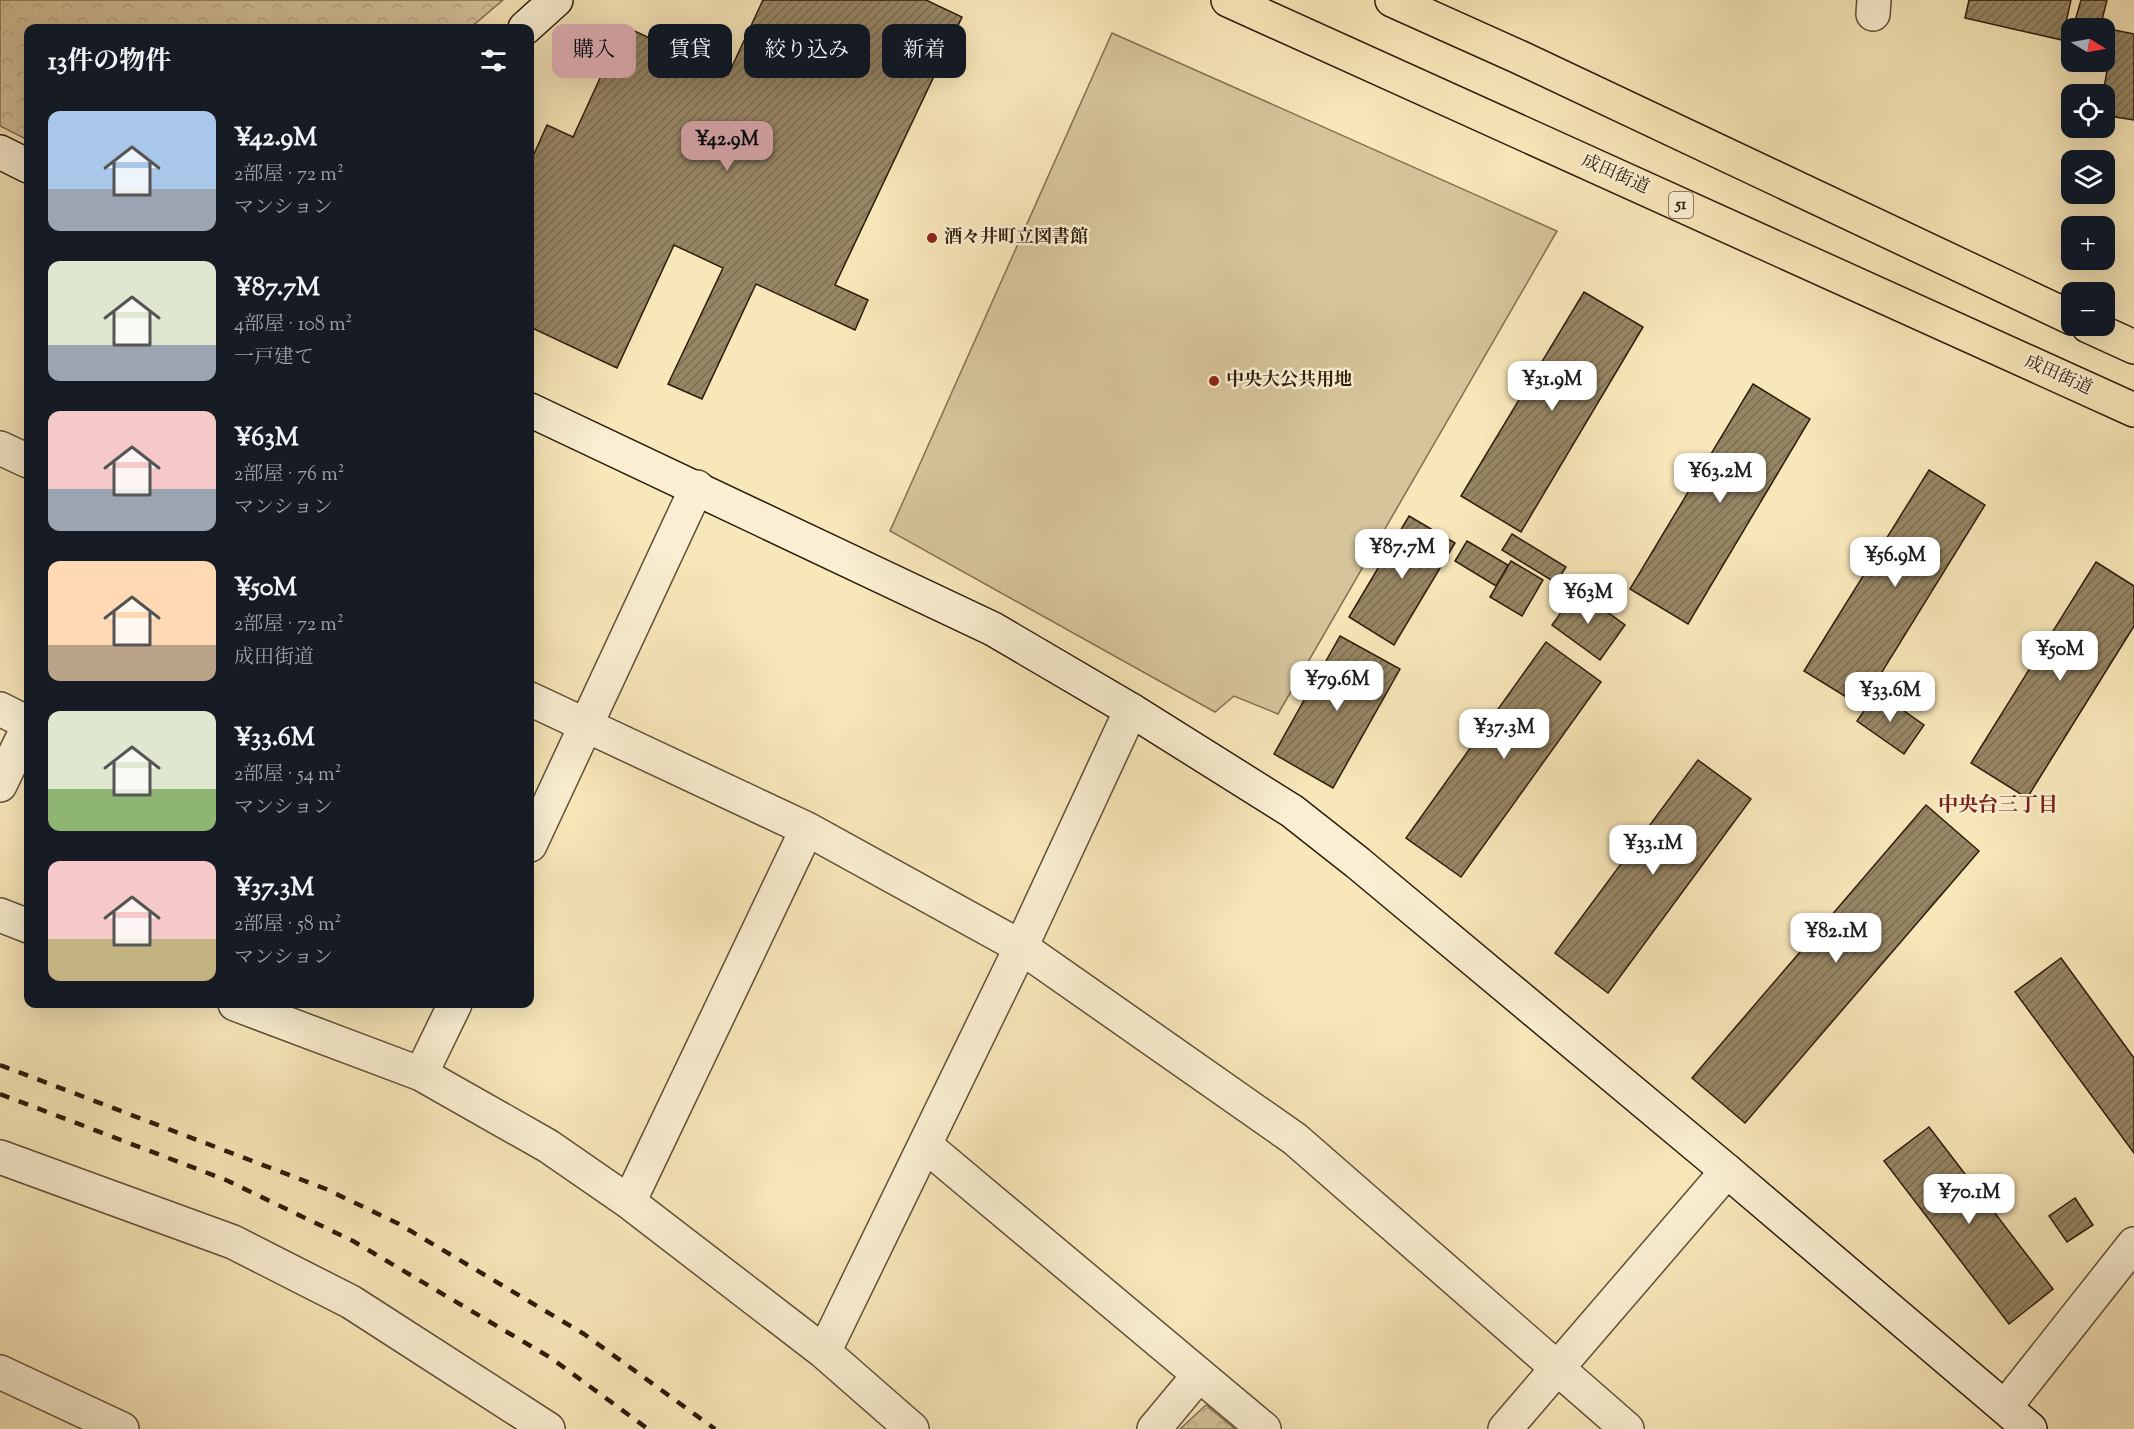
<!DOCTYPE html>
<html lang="ja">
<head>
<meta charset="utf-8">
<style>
  body { margin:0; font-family:"Sorts Mill Goudy","Noto Serif JP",serif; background:#242831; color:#f1f3f6; height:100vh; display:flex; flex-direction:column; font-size:22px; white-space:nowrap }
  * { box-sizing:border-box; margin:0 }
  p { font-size:20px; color:#9ea1a6 }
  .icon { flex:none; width:33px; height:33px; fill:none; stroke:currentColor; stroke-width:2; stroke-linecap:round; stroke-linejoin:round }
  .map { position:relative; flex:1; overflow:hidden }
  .drawer { position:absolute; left:24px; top:24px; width:510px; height:984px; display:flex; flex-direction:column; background:#171b24; border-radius:12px; box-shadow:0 6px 24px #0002 }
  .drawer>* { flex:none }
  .banner { position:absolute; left:552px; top:24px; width:570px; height:54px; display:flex; gap:12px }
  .needle { width:39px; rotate:100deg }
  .buttons { position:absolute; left:2061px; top:18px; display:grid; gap:12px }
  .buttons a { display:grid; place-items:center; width:54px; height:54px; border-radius:12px; background:#171b24; box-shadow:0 6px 24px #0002; font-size:30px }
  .price { position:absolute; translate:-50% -51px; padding:0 14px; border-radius:12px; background:#fff; color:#222; font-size:20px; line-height:39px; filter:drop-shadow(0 2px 3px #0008) }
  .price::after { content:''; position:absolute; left:50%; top:36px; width:18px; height:14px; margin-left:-9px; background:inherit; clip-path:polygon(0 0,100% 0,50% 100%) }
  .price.selected { background:#c59692; color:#111 }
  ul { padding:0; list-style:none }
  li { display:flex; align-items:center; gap:18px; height:150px; padding:0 24px }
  li span { display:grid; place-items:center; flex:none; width:168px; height:120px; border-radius:12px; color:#555 }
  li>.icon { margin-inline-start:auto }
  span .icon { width:72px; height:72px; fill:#fffc; stroke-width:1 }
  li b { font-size:26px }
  h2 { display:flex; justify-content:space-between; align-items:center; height:72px; padding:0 24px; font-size:26px }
  .tag { padding:0 21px; border-radius:12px; background:#171b24; box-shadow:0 6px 24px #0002; font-size:21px; line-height:54px }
  .tag.selected { background:#c59692; color:#111 }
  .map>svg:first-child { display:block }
  .park { fill:url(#park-crowns); stroke:#827052; stroke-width:1.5 }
  .pitch { fill:#d6c49b; stroke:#827052; stroke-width:1.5 }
  .building { fill:url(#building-hatch); stroke:#2e1c0a; stroke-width:1.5 }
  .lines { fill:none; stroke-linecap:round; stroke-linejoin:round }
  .street-casing { stroke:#604f36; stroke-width:36 }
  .secondary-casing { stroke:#2e1c0a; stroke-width:36 }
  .highway-casing { stroke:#2e1c0a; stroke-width:36 }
  .street { stroke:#faefd2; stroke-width:33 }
  .secondary { stroke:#faefd2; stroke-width:33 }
  .highway { stroke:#f8e7b9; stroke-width:33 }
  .rail { stroke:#2e1c0a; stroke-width:4.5; stroke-dasharray:10 10; stroke-linecap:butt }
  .poi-dot { fill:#8f2418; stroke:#faefd2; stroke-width:2 }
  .labels { text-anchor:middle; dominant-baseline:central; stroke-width:5; stroke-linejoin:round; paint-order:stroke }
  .shield { fill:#faefd2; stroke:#6b5b46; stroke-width:1.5 }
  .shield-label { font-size:16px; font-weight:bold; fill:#2e1c0a }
  .street-label { font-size:18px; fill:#2e1c0a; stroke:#faefd2 }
  .poi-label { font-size:18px; font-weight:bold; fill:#2e1c0a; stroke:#faefd2; text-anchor:start }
  .neighbourhood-label { font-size:20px; font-weight:bold; fill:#7a1f14; stroke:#faefd2 }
</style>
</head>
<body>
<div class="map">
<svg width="2134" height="1429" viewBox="0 0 2134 1429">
  <defs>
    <pattern id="park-crowns" width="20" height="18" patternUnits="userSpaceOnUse" patternTransform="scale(1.5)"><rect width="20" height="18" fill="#d6c49b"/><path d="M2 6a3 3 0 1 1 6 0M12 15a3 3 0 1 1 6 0" fill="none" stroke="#b8a884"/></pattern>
    <pattern id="building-hatch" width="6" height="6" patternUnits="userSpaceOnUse" patternTransform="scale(1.5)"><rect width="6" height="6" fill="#978665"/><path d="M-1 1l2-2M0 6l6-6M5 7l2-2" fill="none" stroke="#7c6d51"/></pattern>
  </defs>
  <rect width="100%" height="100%" fill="#f8e7b9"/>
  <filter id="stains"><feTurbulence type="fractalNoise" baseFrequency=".00333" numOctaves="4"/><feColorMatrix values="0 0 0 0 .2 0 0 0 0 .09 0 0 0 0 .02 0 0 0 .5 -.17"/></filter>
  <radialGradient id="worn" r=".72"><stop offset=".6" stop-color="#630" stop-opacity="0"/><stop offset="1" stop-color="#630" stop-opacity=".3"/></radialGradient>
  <!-- park -->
  <path class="park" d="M0 0H503L470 28H28V140L0 126Z
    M1206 1405 1235 1429H1180Z"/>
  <!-- pitch -->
  <path class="pitch" d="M1112 33 1557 231 1278 714 1234 696 1215 712 890 531Z"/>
  <!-- building -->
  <path class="building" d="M763 0H926L962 17 835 285 868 300 855 330 756 284 702 399 668 384 723 268 674 245 617 368 530 327V163L547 125 573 137 624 26 728 75Z
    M1969 0H2071L2062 40 1965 18Z
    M2081 0H2107L2100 28H2073Z
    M2114 30 2134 34V120L2104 115 2103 94Z
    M1584 292 1643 327 1521 532 1461 496Z
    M1753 384 1810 419 1688 624 1630 589Z
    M1929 470 1985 505 1861 706 1804 671Z
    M1409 516 1455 543 1394 645 1349 617Z
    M1512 534 1566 567 1556 583 1502 550Z
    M1467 541 1508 565 1496 586 1455 561Z
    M1511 561 1543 580 1522 616 1490 597Z
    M2096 562 2134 586V626L2027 798 1971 763Z
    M1577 590 1625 625 1600 660 1552 625Z
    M1340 636 1400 669 1333 788 1274 754Z
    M1546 642 1601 682 1461 877 1406 838Z
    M1877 692 1924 725 1904 754 1857 721Z
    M1698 760 1751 799 1608 993 1555 953Z
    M1926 805 1979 851 1745 1123 1692 1078Z
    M2061 958 2134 1058V1153L2015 992Z
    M1929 1127 2053 1289 2009 1324 1884 1161Z
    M2075 1198 2093 1225 2067 1242 2049 1216Z"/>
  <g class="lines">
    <defs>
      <path id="street" d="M1873 14 1874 0
        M0 448 28 461
        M530 699 807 829 1021 947 1295 1139 1627 1429
        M0 709 28 723
        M0 785 28 727
        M530 845 697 487
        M0 915 28 926
        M235 1004 421 1074 548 1146 629 1202 824 1352 912 1429
        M421 1074 455 1004
        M925 1145 1264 1429
        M0 1157 233 1242 351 1302 548 1429
        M629 1202 807 829
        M824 1352 1021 947 1131 710
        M0 1372 122 1429
        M2005 1407 2134 1244
        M1154 1429 1199 1375
        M1505 1429 1727 1171"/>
      <path id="secondary" d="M525 28 556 0
        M0 152 28 166
        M530 410 993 629 1131 710 1292 811 1358 863 1727 1171 2030 1429"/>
      <path id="highway" d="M1228 0 2134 410
        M1392 0 1519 57 2072 318
        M2088 326 2134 347"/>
    </defs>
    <!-- street casing -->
    <use href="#street" class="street-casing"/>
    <!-- secondary casing -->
    <use href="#secondary" class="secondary-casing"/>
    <!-- highway casing -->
    <use href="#highway" class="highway-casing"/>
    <!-- street -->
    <use href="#street" class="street"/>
    <!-- secondary -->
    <use href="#secondary" class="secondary"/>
    <!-- highway -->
    <use href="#highway" class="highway"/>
    <!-- rail -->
    <path class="rail" d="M0 1065 326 1189 399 1224 584 1334 715 1429
      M0 1094 226 1180 353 1241 551 1358 648 1429"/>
  </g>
  <!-- markers -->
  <g class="poi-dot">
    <circle cx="932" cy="238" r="6"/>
    <circle cx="1214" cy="381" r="6"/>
  </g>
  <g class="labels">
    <!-- shield labels -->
    <rect class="shield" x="1669" y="192" width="24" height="26" rx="4.5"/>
    <g class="shield-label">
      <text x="1681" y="205">51</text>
    </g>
    <!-- street labels -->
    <g class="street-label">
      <text transform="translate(1615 175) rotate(24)">成田街道</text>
      <text transform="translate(2058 376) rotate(24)">成田街道</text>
    </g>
    <!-- poi labels -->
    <g class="poi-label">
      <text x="944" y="238">酒々井町立図書館</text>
      <text x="1226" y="381">中央大公共用地</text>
    </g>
    <!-- neighbourhood labels -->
    <g class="neighbourhood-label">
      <text x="1998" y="806">中央台三丁目</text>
    </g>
  </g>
  <rect width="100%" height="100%" filter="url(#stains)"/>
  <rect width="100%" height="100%" fill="url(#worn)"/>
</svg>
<div class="buttons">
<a><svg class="needle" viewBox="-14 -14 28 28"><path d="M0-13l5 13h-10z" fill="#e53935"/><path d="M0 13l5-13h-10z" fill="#9ea1a6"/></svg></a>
<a><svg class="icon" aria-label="locate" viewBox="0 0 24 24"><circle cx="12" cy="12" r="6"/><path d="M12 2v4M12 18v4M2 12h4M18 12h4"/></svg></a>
<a><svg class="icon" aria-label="layers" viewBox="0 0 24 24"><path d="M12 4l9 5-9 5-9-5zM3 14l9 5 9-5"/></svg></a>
<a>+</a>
<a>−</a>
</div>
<b class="price selected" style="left:727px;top:172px">¥42.9M</b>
<b class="price" style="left:1552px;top:412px">¥31.9M</b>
<b class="price" style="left:1720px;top:504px">¥63.2M</b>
<b class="price" style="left:1402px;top:580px">¥87.7M</b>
<b class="price" style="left:1895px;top:588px">¥56.9M</b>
<b class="price" style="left:1588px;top:625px">¥63M</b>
<b class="price" style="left:2060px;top:682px">¥50M</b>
<b class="price" style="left:1337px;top:712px">¥79.6M</b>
<b class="price" style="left:1890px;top:723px">¥33.6M</b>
<b class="price" style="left:1504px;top:760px">¥37.3M</b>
<b class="price" style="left:1653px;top:876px">¥33.1M</b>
<b class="price" style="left:1836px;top:964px">¥82.1M</b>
<b class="price" style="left:1969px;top:1225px">¥70.1M</b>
<div class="banner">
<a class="tag selected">購入</a>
<a class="tag">賃貸</a>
<a class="tag">絞り込み</a>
<a class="tag">新着</a>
</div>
<section class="drawer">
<h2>13件の物件<svg class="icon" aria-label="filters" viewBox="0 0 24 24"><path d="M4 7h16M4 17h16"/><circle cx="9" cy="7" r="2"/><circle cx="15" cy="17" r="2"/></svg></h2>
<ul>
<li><span style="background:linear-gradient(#a9c7e8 65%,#9aa5b1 0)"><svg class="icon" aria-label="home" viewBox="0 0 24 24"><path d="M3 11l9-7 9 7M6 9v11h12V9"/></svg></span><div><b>¥42.9M</b><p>2部屋 · 72 m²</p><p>マンション</p></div></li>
<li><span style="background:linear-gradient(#dfe7d0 70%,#9aa5b1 0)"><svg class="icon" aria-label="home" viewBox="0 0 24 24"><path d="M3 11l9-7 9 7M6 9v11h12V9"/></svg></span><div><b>¥87.7M</b><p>4部屋 · 108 m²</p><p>一戸建て</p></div></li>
<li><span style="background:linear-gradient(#f6c9c9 65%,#9aa5b1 0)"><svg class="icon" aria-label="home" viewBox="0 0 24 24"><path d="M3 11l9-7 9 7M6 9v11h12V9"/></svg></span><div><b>¥63M</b><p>2部屋 · 76 m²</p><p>マンション</p></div></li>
<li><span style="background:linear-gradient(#ffd9b3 70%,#b9a48a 0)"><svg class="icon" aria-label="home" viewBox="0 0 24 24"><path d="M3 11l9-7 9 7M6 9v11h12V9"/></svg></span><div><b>¥50M</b><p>2部屋 · 72 m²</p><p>成田街道</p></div></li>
<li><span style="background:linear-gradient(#dfe7d0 65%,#8fb573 0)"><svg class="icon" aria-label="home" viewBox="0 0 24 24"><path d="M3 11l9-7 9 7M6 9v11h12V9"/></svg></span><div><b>¥33.6M</b><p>2部屋 · 54 m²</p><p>マンション</p></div></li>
<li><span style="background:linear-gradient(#f6c9c9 65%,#c2b280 0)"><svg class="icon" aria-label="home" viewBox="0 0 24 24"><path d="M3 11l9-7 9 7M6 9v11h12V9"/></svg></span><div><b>¥37.3M</b><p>2部屋 · 58 m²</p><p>マンション</p></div></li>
</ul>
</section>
</div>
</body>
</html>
